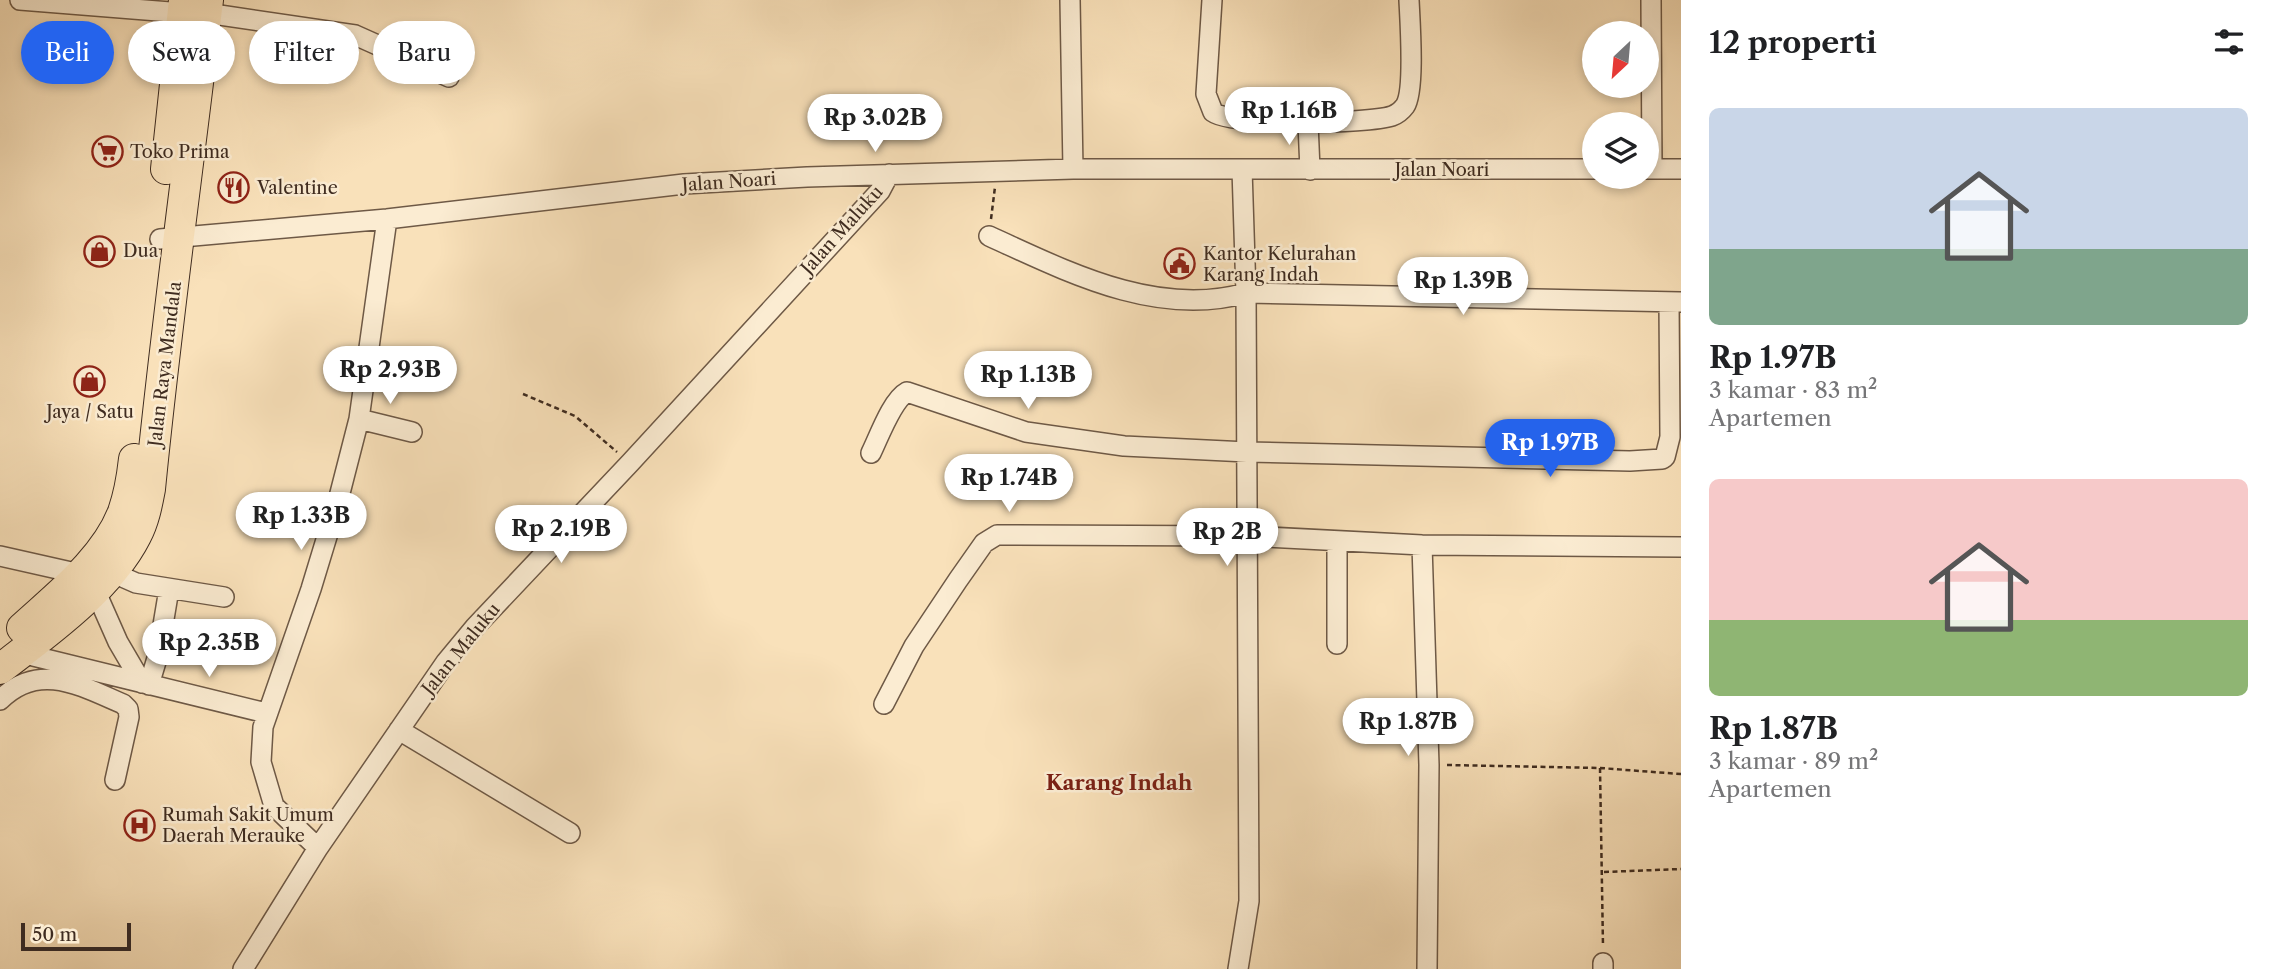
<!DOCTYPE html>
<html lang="id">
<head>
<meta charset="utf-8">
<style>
  body { margin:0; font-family:"Libre Caslon Text",serif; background:#f6f6f6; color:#202124; height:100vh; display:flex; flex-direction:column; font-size:26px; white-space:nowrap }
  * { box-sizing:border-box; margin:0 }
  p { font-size:23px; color:#757577 }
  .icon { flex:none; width:38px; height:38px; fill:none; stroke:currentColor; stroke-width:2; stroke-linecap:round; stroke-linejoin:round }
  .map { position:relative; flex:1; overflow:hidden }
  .drawer { display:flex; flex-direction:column; background:#fff; width:595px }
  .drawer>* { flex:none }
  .banner { position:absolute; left:21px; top:21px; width:665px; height:63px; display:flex; gap:14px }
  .needle { width:46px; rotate:206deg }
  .fabs { position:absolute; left:1582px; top:21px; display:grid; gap:14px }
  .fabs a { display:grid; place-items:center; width:77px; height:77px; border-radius:50%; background:#fff; box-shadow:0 4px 10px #0003; font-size:35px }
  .scale { position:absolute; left:21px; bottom:18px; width:110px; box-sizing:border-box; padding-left:7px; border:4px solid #3f2c20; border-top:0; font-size:19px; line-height:24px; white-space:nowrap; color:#3f2c20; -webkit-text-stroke:5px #fbecd2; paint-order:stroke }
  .price { position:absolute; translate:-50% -60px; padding:0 16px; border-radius:24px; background:#fff; color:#222; font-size:23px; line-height:46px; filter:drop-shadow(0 2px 4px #0008) }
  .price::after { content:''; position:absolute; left:50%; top:42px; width:21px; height:16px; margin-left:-10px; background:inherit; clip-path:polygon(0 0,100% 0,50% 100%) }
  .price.active { background:#2563eb; color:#fff }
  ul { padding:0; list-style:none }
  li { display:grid; align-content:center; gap:14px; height:371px; padding:0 28px }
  li span { display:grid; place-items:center; height:217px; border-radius:10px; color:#555 }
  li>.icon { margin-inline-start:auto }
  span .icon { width:126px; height:126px; fill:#fffc; stroke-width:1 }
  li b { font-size:30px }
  h2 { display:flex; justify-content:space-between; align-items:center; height:84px; padding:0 28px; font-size:30px }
  .pill { padding:0 24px; border-radius:32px; background:#fff; box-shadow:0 4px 10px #0003; font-size:24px; line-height:63px }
  .pill.active { background:#2563eb; color:#fff }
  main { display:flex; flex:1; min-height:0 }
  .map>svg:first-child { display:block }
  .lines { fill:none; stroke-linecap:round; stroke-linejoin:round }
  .minor-casing { stroke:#6e5946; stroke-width:22 }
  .highway-casing { stroke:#3f2c20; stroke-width:32 }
  .path { stroke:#3f2c20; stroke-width:2.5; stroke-dasharray:5 3.5; stroke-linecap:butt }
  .minor { stroke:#fbecd2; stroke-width:19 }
  .highway { stroke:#f9e1ba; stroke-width:30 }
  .labels { text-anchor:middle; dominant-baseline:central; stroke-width:5; stroke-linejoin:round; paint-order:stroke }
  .poi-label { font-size:18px; fill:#3f2c20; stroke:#fbecd2; text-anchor:start }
  .street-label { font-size:18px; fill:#3f2c20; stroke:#fbecd2 }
  .quarter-label { font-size:21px; font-weight:bold; fill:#7a1f14; stroke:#fbecd2 }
</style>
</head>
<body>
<main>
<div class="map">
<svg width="1681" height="969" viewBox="0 0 1681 969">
  <rect width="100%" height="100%" fill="#f9e1ba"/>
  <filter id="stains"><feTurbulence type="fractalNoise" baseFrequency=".00286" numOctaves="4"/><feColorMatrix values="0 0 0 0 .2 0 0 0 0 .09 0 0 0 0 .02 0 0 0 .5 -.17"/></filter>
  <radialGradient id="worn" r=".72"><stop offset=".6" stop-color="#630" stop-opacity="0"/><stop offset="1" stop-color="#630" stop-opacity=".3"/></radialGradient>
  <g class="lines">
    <defs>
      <path id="minor" d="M20 0 183 13
        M1070 0 1073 169
        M1212 0 1206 94 1213 112C1232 126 1368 124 1392 116 1398 114 1402 110 1405 106 1415 91 1410 22 1409 0
        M1651 0 1652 169
        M206 13 355 35 449 77
        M1308 123 1310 170
        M1647 169H1681
        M989 236C1068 272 1157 318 1246 293L1680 302
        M160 239 387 219 684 184 807 177 1073 169H1594
        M359 419 412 432
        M871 453C879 437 892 400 907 392L1026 432 1124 446 1247 452 1630 461 1662 459 1665 457 1670 437 1669 302
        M1337 541V644
        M1422 545 1429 765 1427 969
        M0 556 80 574
        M111 572 136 583 224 597
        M95 590 118 642 142 683
        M21 653 266 713
        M149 685 158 655 169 589
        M0 700C39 661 81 686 123 704L128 709 129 717 115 780
        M884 704 914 646 958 580 984 543 997 535 1248 536 1422 545 1681 547
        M399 730 570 833
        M318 848 274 806 261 762 263 727 311 589 339 497 359 419 387 219
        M1603 963V969
        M243 969 318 848 446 662 475 627 630 463 880 191 889 174
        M1238 969 1249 901 1246 293 1242 169"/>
      <path id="highway" d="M166 169 184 0
        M22 628C58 595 105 559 123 512 129 495 132 477 134 459
        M0 669C47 633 109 589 136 536 144 521 147 505 150 489 166 325 189 163 208 0"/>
    </defs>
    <!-- minor casing -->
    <use href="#minor" class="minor-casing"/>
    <!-- highway casing -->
    <use href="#highway" class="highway-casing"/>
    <!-- path -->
    <path class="path" d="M991 219 995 187
      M523 394 575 416 617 452
      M1447 765 1600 768 1681 774
      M1600 768 1603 946
      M1604 872 1681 869"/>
    <!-- minor -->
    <use href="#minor" class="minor"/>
    <!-- highway -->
    <use href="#highway" class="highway"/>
  </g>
  <!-- icons -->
  <defs>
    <symbol id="supermarket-ring" viewBox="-11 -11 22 22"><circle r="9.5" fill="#fbecd2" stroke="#8f2418" stroke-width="1.5"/><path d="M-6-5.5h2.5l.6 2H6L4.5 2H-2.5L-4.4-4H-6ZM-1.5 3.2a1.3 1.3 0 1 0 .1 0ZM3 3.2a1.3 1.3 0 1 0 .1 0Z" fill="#8f2418"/></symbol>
    <symbol id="restaurant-ring" viewBox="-11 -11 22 22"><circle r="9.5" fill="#fbecd2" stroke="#8f2418" stroke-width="1.5"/><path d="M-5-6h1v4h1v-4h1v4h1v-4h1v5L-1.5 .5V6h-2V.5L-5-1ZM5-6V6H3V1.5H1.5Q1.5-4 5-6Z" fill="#8f2418"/></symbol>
    <symbol id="shop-ring" viewBox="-11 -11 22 22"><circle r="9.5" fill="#fbecd2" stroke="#8f2418" stroke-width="1.5"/><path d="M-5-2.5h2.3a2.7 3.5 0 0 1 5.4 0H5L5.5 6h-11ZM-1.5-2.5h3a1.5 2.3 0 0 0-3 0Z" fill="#8f2418"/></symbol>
    <symbol id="civic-ring" viewBox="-11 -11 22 22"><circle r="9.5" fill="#fbecd2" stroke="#8f2418" stroke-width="1.5"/><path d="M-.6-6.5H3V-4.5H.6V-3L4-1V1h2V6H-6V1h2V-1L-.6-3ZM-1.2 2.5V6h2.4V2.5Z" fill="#8f2418"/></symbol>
    <symbol id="hospital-ring" viewBox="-11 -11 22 22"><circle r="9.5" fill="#fbecd2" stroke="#8f2418" stroke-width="1.5"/><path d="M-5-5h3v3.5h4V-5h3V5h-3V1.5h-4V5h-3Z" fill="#8f2418"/></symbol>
  </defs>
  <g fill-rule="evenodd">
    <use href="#supermarket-ring" x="90" y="134" width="35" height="35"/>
    <use href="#restaurant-ring" x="216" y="170" width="35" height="35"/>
    <use href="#shop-ring" x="82" y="234" width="35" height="35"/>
    <use href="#civic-ring" x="1162" y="246" width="35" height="35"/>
    <use href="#shop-ring" x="72" y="364" width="35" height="35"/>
    <use href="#hospital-ring" x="122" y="808" width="35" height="35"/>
  </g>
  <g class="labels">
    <!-- poi labels -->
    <g class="poi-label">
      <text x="130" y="152">Toko Prima</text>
      <text x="257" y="188">Valentine</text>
      <text x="123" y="251">Dua</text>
      <text x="1203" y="254">Kantor Kelurahan<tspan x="1203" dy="21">Karang Indah</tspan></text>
      <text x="90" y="412" text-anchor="middle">Jaya / Satu</text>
      <text x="162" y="815">Rumah Sakit Umum<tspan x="162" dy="21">Daerah Merauke</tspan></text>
    </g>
    <!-- street labels -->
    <g class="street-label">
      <text x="1442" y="170">Jalan Noari</text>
      <text transform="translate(729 182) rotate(-4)">Jalan Noari</text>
      <text transform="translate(842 230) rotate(-48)">Jalan Maluku</text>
      <text transform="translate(165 364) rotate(-83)">Jalan Raya Mandala</text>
      <text transform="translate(461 649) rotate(-51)">Jalan Maluku</text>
    </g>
    <!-- quarter labels -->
    <g class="quarter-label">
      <text x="1119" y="782">Karang Indah</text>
    </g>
  </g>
  <rect width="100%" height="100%" filter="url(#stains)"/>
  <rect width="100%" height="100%" fill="url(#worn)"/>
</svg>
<div class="fabs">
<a><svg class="needle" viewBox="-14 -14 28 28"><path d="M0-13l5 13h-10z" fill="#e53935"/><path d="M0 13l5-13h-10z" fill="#757577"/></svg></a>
<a><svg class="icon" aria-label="layers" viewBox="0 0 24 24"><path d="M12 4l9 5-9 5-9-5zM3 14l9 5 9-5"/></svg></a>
</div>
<div class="scale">50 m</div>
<b class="price" style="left:1289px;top:147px">Rp 1.16B</b>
<b class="price" style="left:875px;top:154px">Rp 3.02B</b>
<b class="price" style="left:1463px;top:317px">Rp 1.39B</b>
<b class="price" style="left:390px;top:406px">Rp 2.93B</b>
<b class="price" style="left:1028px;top:411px">Rp 1.13B</b>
<b class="price active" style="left:1550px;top:479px">Rp 1.97B</b>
<b class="price" style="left:1009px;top:514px">Rp 1.74B</b>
<b class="price" style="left:301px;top:552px">Rp 1.33B</b>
<b class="price" style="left:561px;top:565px">Rp 2.19B</b>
<b class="price" style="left:1227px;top:568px">Rp 2B</b>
<b class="price" style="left:209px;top:679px">Rp 2.35B</b>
<b class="price" style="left:1408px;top:758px">Rp 1.87B</b>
<div class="banner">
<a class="pill active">Beli</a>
<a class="pill">Sewa</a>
<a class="pill">Filter</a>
<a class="pill">Baru</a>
</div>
</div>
<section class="drawer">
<h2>12 properti<svg class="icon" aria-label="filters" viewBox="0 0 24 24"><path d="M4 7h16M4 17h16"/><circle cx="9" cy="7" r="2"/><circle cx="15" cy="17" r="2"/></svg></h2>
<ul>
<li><span style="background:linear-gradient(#c9d6e8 65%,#7fa58c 0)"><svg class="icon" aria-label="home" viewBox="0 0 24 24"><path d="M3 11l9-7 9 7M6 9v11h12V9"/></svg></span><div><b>Rp 1.97B</b><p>3 kamar · 83 m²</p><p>Apartemen</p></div></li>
<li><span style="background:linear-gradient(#f6c9c9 65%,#8fb573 0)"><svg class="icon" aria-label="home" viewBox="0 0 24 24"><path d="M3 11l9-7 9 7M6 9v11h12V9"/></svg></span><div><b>Rp 1.87B</b><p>3 kamar · 89 m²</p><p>Apartemen</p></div></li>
</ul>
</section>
</main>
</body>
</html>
